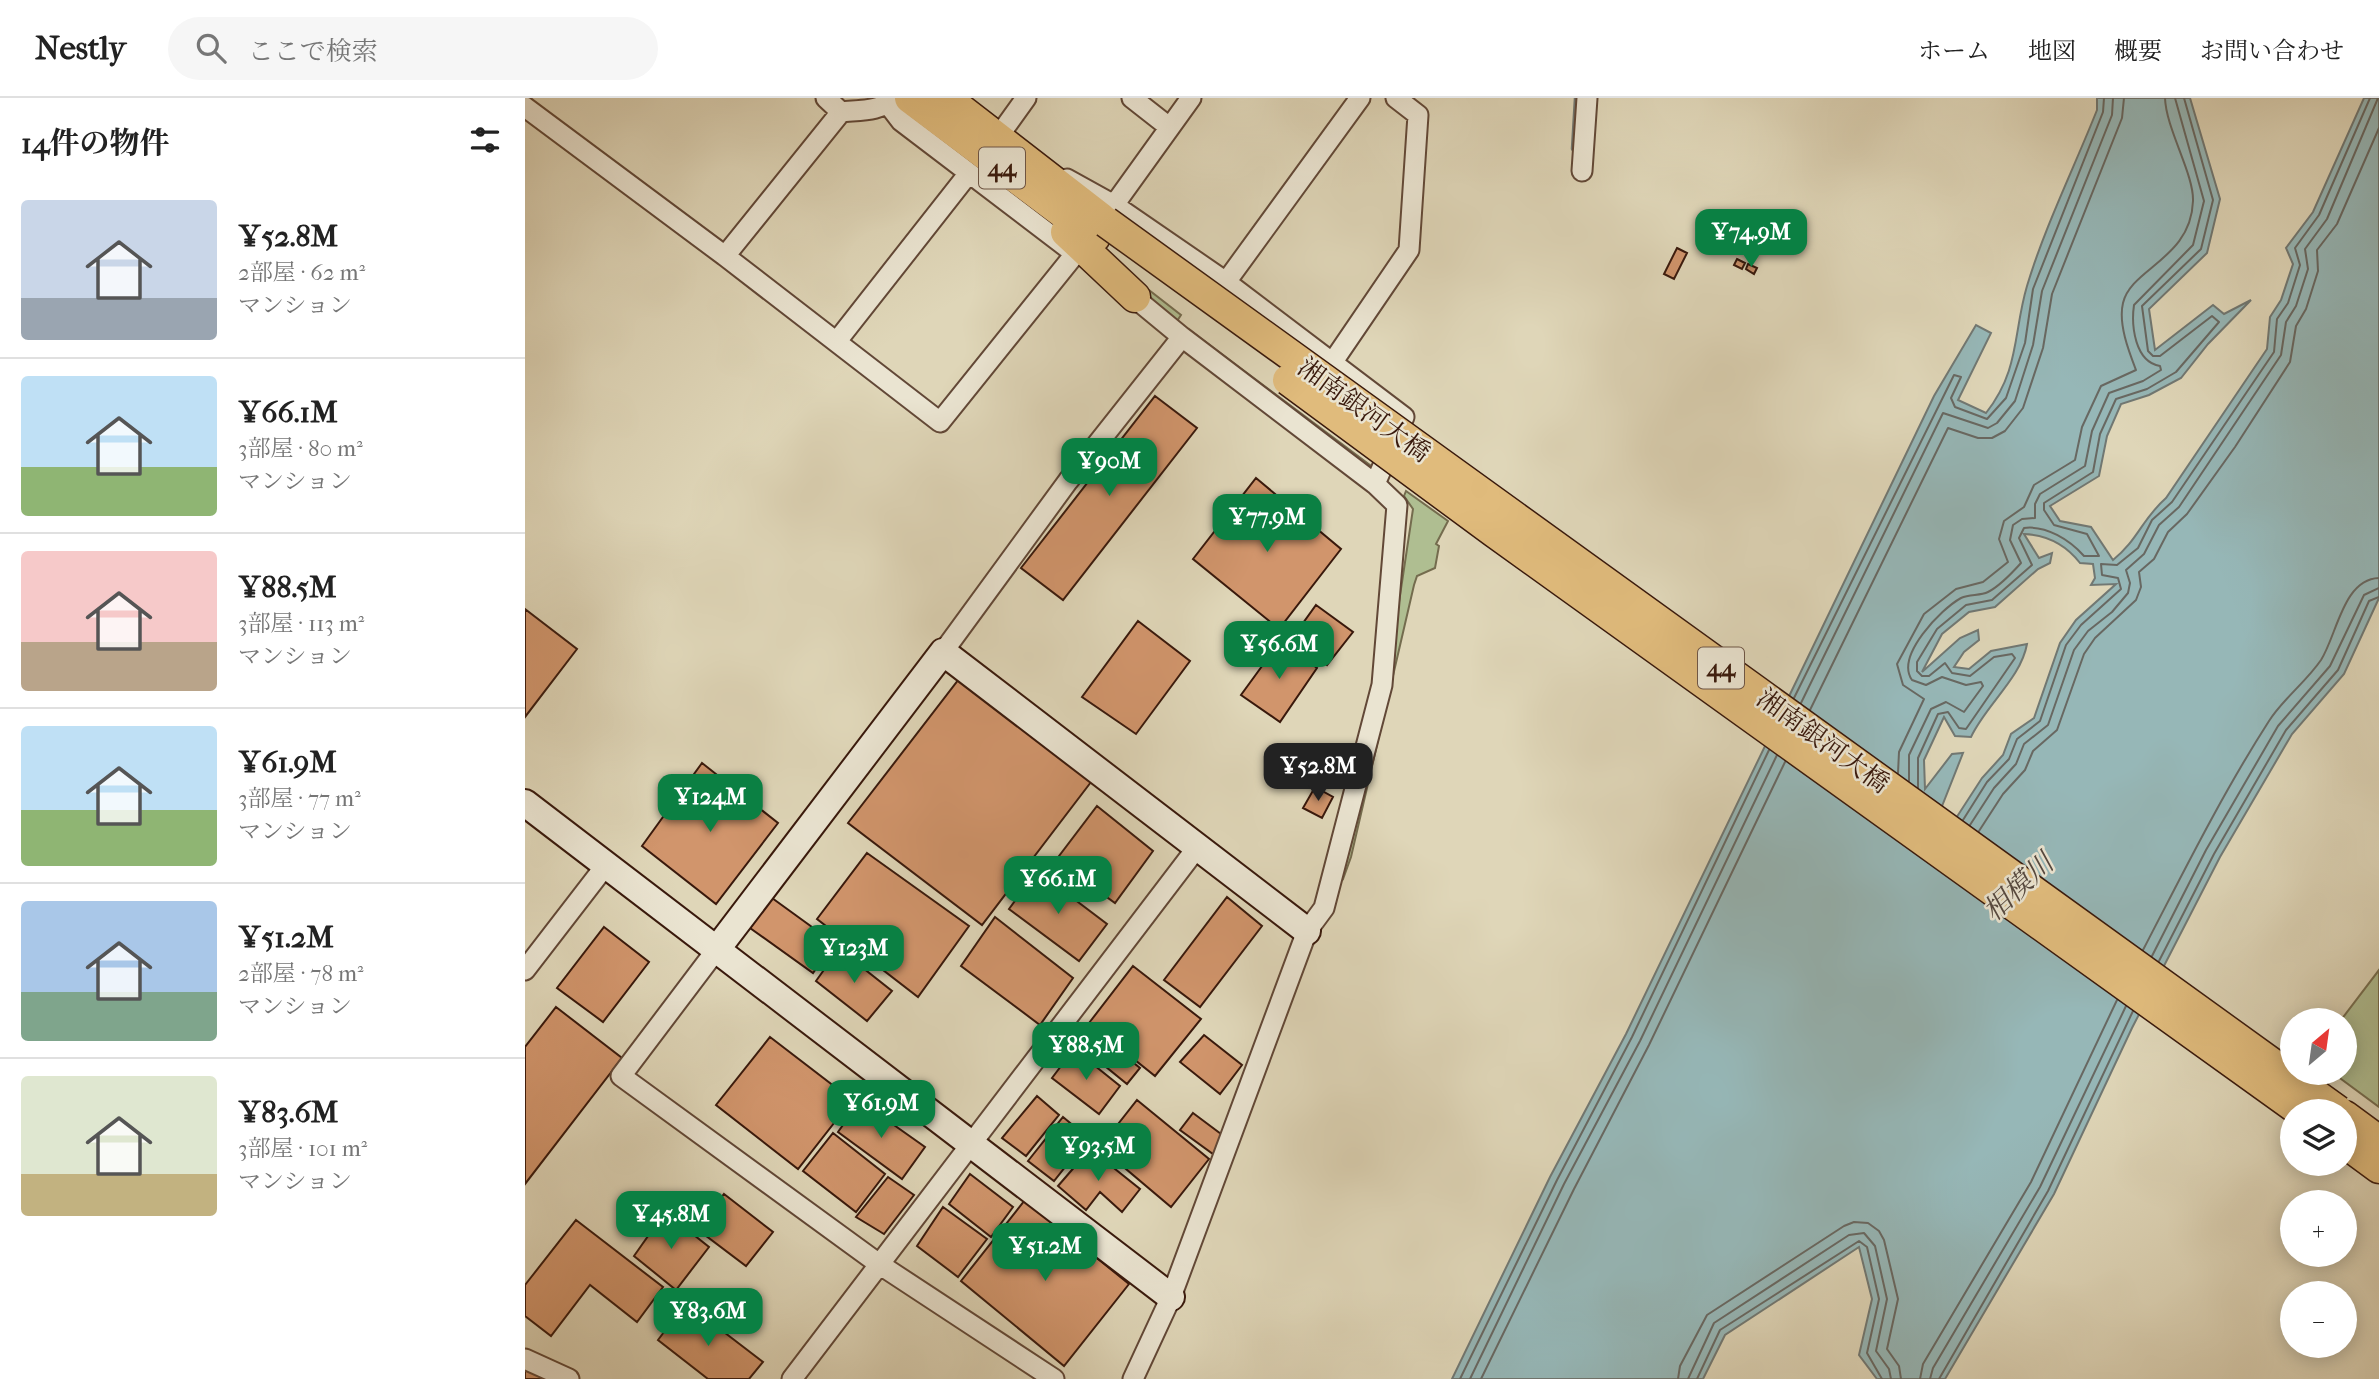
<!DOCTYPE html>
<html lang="ja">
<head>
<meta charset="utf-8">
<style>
  body { margin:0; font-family:"IM FELL French Canon","Noto Serif JP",serif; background:#f6f6f6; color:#222; height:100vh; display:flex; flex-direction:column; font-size:26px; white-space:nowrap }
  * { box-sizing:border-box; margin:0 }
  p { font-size:23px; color:#767676 }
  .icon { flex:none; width:38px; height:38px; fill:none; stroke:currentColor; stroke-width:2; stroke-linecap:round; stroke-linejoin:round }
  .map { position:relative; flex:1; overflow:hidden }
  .drawer { display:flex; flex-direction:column; background:#fff; width:525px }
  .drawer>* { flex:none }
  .needle { width:46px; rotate:29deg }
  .buttons { position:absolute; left:1755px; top:910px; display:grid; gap:14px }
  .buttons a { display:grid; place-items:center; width:77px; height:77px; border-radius:50%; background:#fff; box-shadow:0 4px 18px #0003; font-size:35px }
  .price { position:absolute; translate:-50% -60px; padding:0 16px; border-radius:14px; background:#0b8043; color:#fff; font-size:23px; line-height:46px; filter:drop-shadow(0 2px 4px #0008) }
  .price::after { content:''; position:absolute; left:50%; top:42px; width:21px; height:16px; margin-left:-10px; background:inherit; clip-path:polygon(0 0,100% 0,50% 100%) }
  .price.current { background:#222; color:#fff }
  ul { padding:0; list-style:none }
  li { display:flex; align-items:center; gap:21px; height:175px; padding:0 21px }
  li+li { border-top:2px solid #e0e0e0 }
  li span { display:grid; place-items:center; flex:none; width:196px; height:140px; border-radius:7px; color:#555 }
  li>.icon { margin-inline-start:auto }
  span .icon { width:84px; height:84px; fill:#fffc; stroke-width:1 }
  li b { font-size:30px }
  h2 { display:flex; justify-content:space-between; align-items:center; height:84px; padding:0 21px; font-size:30px }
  header { display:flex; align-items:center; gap:42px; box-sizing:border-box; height:98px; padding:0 35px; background:#fff; border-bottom:2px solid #e0e0e0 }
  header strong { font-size:33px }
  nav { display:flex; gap:38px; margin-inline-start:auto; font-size:24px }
  .search { width:490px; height:63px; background:#f6f6f6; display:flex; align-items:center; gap:18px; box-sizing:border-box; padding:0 24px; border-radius:38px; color:#767676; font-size:26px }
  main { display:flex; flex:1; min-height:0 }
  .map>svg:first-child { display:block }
  .green { fill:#afbe91; stroke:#746c4e; stroke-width:2 }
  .water { fill:#96b7b7; stroke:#717873; stroke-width:2; fill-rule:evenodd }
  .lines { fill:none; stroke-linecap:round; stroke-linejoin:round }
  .shore { stroke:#686862; stroke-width:2 }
  .stream { stroke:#717873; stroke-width:4.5 }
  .building { fill:#d1956c; stroke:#39190c; stroke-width:2 }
  .street-casing { stroke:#624837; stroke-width:23 }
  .secondary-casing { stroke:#39190c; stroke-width:30 }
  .primary-casing { stroke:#39190c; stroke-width:33 }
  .street { stroke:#eae4d1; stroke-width:19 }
  .secondary { stroke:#eae4d1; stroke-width:26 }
  .primary { stroke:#e0bb7c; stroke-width:30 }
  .primary-bridge-casing { stroke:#39190c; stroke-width:33; stroke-linecap:butt }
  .primary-bridge { stroke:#e0bb7c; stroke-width:30 }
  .labels { text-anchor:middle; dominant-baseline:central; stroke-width:5; stroke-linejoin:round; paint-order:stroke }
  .shield { fill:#eae4d1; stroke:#6e5647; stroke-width:2 }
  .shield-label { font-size:24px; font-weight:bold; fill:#39190c }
  .street-label { font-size:26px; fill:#39190c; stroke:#eae4d1 }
  .water-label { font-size:28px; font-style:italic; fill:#55483f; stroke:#eae4d1 }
</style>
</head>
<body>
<header>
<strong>Nestly</strong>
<div class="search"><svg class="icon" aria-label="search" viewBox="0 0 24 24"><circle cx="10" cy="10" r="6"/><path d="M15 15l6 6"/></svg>ここで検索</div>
<nav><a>ホーム</a><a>地図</a><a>概要</a><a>お問い合わせ</a></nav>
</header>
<main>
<section class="drawer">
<h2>14件の物件<svg class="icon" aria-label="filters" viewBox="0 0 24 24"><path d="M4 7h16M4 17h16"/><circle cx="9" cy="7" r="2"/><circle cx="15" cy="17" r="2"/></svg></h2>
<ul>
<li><span style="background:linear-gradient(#c9d6e8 70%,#9aa5b1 0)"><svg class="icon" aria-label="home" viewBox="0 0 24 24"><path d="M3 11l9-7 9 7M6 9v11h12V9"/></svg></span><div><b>¥52.8M</b><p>2部屋 · 62 m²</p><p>マンション</p></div></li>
<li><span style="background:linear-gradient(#bfe0f5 65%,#8fb573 0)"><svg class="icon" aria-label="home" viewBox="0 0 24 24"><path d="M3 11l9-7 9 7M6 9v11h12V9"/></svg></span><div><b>¥66.1M</b><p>3部屋 · 80 m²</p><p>マンション</p></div></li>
<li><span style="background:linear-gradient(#f6c9c9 65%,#b9a48a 0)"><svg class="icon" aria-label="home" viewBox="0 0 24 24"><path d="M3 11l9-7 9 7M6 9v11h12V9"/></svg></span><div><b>¥88.5M</b><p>3部屋 · 113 m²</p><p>マンション</p></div></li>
<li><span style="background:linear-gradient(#bfe0f5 60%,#8fb573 0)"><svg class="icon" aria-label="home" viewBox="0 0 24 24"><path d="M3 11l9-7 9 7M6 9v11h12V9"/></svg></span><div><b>¥61.9M</b><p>3部屋 · 77 m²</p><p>マンション</p></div></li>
<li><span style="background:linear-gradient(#a9c7e8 65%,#7fa58c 0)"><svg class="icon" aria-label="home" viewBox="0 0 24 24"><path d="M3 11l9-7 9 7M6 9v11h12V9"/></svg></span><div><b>¥51.2M</b><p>2部屋 · 78 m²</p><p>マンション</p></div></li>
<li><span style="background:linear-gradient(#dfe7d0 70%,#c2b280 0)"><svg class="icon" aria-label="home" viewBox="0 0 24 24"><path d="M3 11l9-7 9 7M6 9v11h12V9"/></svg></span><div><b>¥83.6M</b><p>3部屋 · 101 m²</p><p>マンション</p></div></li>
</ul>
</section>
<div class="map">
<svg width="1854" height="1281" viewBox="0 0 1854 1281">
  <rect width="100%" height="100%" fill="#dfd6b8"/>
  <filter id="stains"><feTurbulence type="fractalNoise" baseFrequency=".00286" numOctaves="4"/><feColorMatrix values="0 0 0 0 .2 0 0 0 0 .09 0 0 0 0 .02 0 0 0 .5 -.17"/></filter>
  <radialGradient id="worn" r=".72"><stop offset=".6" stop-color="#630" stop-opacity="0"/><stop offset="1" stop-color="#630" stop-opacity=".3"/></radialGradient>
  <!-- green -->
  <path class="green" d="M570 150 656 217 652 223 648 222Z
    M666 233 845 367 841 369 664 236Z
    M881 393 923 423 911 446 914 448 910 470 892 478 889 487 826 759 818 781 814 779 865 564 888 411 879 398Z
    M1854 872V1009L1808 975H1820V922H1816Z"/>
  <!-- water -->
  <path class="water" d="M1572 0H1665L1695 101 1682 155 1624 211 1630 252 1688 207 1699 216 1726 202 1683 246 1656 280 1624 297 1596 306 1582 338 1574 378 1525 408 1535 423 1566 429 1588 462C1613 442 1617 421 1641 400L1742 251 1745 219 1756 202 1768 166 1761 150 1788 114 1839 0H1854V500L1819 576 1767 636 1695 759 1607 930 1529 1096 1420 1281H1352L1334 1257 1347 1201 1334 1149 1200 1237 1178 1281H927L1025 1079 1101 936 1409 298 1451 227 1466 235 1433 302 1461 315C1495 272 1488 235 1502 188 1520 128 1549 70 1572 12ZM1499 436C1521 437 1541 447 1555 465L1568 466 1570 480 1566 487 1591 486 1551 522 1535 545 1509 620 1486 636 1478 657 1457 680 1413 748 1408 731 1438 655 1427 656 1400 691 1399 662 1419 619 1430 638 1446 639C1461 607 1496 580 1502 546L1466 553 1444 571 1429 569 1439 554 1454 542 1453 532 1435 540 1397 574 1417 536 1444 514 1470 509 1513 471 1525 465 1527 455 1514 460Z"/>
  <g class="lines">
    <!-- shore -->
    <path class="shore" d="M1269 600 1429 277 1436 279 1426 300 1430 309 1462 321 1481 300 1500 245 1508 191 1578 14 1579 0
      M1276 605 1418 315 1463 330 1472 325 1490 303 1508 247 1517 193 1587 17 1588 0
      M1285 612 1423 330 1453 340H1467L1480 333 1498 310 1518 250 1527 196 1597 20 1599 0
      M1373 675 1374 654 1399 601 1378 587 1372 566 1399 516 1431 491 1458 484 1483 464 1474 441 1479 423 1499 409 1509 387 1550 362 1557 329 1576 288 1611 272C1604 254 1593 226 1598 205 1606 170 1666 161 1668 103 1669 76 1641 31 1640 0
      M1384 683V657L1406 611 1421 604 1439 614 1458 588 1456 584 1441 587 1417 579 1401 587 1387 582C1370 558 1416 511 1436 500 1445 496 1455 498 1463 494 1475 488 1487 475 1496 465L1485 442 1488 427 1497 421 1510 420V406L1515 396 1560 368 1567 333 1584 295 1618 283 1636 272 1635 268C1610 264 1606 228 1609 207L1668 147 1679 103 1650 0
      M1393 690V660L1413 616 1423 614 1434 630 1441 631 1490 560 1487 556 1469 559 1445 578 1427 575 1420 565 1404 578H1397L1392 573V564L1412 531 1441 507 1467 502 1507 467 1494 440 1499 430C1521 427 1545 442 1559 458H1574L1562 436 1529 427 1519 412V405L1568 374 1575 336 1591 301 1622 291 1651 274 1694 224 1687 218 1635 258H1628L1623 253 1617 208 1676 151 1688 102 1659 0
      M1438 722 1462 684 1484 661 1492 641 1515 623 1541 547 1556 527 1596 491 1593 480 1577 477 1576 466 1592 467 1613 450 1627 422 1647 404 1749 254 1752 221 1763 205 1775 167 1770 150 1794 117 1845 0
      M1445 727 1469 690 1491 666 1499 646 1523 627 1549 552 1563 533 1587 514 1603 495 1605 485 1601 472 1619 456 1634 427 1654 409 1756 257 1761 224 1771 208 1783 171 1780 151 1802 121 1853 0
      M1454 733 1478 696 1500 672 1508 653 1532 632 1559 556 1570 540 1611 502 1616 489 1614 474 1629 461 1643 434 1662 416 1710 349 1765 264 1771 228 1781 211 1793 173 1792 152 1812 126 1854 30
      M1618 852C1658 775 1697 696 1744 623 1758 601 1781 584 1796 562 1812 537 1818 481 1854 480
      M1627 858 1681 752 1753 628 1805 568 1839 497 1854 490
      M1634 863 1689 756 1761 632 1813 572 1844 503 1854 499
      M935 1281 1032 1082 1107 939 1244 652
      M945 1281 1039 1086 1115 943 1252 657
      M956 1281 1049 1091 1124 947 1260 664
      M1153 1281 1155 1268 1182 1217 1319 1128 1329 1124 1343 1125 1354 1133 1359 1142 1373 1201 1362 1251 1374 1268 1376 1281
      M1163 1281 1189 1225 1324 1137 1339 1135 1350 1148 1362 1201 1351 1253 1364 1271 1366 1281
      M1172 1281 1195 1232 1334 1143 1342 1149 1354 1201 1342 1255 1357 1281
      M1395 1281 1398 1266 1506 1084 1592 902
      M1405 1281 1408 1270 1515 1089 1601 908
      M1414 1281 1523 1093 1608 913"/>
    <!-- stream -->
    <path class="stream" d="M1048 51 1051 0"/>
  </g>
  <!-- building -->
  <path class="building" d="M1152 150 1162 155 1149 181 1139 176Z
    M1212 161 1220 165 1217 171 1209 167Z
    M1223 166 1232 170 1229 176 1221 171Z
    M630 298 672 330 538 502 496 470Z
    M731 380 816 451 754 531 668 461Z
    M791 507 828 534 802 567 768 539Z
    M0 511 52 551 0 619Z
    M613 523 665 563 611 636 557 599Z
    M756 542 792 570 755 624 716 597Z
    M434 581 566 684 457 827 323 725Z
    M177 665 253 725 191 806 117 748Z
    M790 689 808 699 797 720 778 710Z
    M572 708 628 753 590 805 531 762Z
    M342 755 444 828 393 899 292 821Z
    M512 773 582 826 554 863 484 811Z
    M702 799 737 828 675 909 639 882Z
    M247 800 309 845 288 875 225 830Z
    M470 819 548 880 515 927 436 868Z
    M79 829 124 864 78 924 32 890Z
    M314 851 367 893 342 923 291 883Z
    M608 868 676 921 630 978 564 925Z
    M31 909 97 960 0 1086V949Z
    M679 937 717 967 695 996 655 964Z
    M245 939 327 1002 273 1071 191 1007Z
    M576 939 615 970 602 986 564 955Z
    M549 951 595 988 574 1016 527 980Z
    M512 998 534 1017 501 1058 477 1040Z
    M612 1002 684 1061 646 1109 575 1049Z
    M335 1003 400 1049 377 1081 313 1034Z
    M668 1015 700 1039 688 1056 655 1032Z
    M538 1019 563 1040 529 1083 503 1063Z
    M308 1035 360 1076 331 1114 278 1073Z
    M565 1051 615 1091 597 1114 575 1094 561 1112 533 1088Z
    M445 1076 488 1109 466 1139 424 1106Z
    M363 1079 389 1097 359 1136 331 1119Z
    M199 1096 248 1134 221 1168 172 1131Z
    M500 1102 604 1186 539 1268 436 1183Z
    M418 1109 462 1141 433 1179 392 1148Z
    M140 1114 184 1149 151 1192 109 1158Z
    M51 1122 138 1189 112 1224 65 1187 26 1238 0 1218V1187Z
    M161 1205 238 1264 224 1281H183L133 1242Z
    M0 1266 22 1281H0Z"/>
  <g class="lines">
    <defs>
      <path id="street" d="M301 0 316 14
        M368 0C357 14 332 12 316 14L200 158 415 324 550 156
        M607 0 644 29
        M363 6 376 23 548 154
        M0 9 200 158
        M473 39 501 0
        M1057 73 1062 0
        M542 81 589 107 701 184 879 319 850 386
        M589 107 666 0
        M701 184 835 0
        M600 192 657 239 850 386 872 407 857 587 799 810 782 833 646 1199 608 1281
        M312 243 444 75
        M807 265 884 152 893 17 871 0
        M418 554 543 383 657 239
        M192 851 96 978 354 1166 529 1281
        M0 872 81 767
        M0 1261 44 1281
        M267 1281 674 747"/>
      <path id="secondary" d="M0 705 646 1199
        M192 851 418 554 782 833"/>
      <path id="primary" d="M385 0 570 139
        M421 0 576 120
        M541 134 610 199
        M1820 1018 1854 1043
        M1820 1045 1854 1070"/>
    </defs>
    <!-- street casing -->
    <use href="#street" class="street-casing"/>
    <!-- secondary casing -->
    <use href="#secondary" class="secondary-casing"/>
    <!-- primary casing -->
    <use href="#primary" class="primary-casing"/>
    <!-- street -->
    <use href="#street" class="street"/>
    <!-- secondary -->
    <use href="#secondary" class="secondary"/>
    <!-- primary -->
    <use href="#primary" class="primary"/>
    <defs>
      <path id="primary-bridge" d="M581 124 1813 1013
        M763 282 969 434 1775 1013"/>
    </defs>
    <!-- primary-bridge casing -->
    <use href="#primary-bridge" class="primary-bridge-casing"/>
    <!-- primary-bridge -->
    <use href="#primary-bridge" class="primary-bridge"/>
  </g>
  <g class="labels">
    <!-- shield labels -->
    <g class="shield">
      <rect x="454" y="49.5" width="46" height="41" rx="5"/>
      <rect x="1173" y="549.5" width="46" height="41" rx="5"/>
    </g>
    <g class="shield-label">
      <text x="477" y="70">44</text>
      <text x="1196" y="570">44</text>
    </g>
    <!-- street labels -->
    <g class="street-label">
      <text transform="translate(839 312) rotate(36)">湘南銀河大橋</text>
      <text transform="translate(1298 643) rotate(36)">湘南銀河大橋</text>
    </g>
    <!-- water labels -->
    <g class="water-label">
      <text transform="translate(1493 789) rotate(-43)">相模川</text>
    </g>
  </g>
  <rect width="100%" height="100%" filter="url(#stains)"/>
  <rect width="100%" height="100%" fill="url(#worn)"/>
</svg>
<div class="buttons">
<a><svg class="needle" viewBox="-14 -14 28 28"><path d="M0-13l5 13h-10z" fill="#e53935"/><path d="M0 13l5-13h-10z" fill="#767676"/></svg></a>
<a><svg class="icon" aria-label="layers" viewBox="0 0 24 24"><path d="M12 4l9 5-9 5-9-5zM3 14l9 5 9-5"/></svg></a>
<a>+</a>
<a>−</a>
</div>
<b class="price" style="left:1226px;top:171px">¥74.9M</b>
<b class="price" style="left:584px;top:400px">¥90M</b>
<b class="price" style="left:742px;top:456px">¥77.9M</b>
<b class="price" style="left:754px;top:583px">¥56.6M</b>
<b class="price current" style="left:793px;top:705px">¥52.8M</b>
<b class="price" style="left:185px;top:736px">¥124M</b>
<b class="price" style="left:533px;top:818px">¥66.1M</b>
<b class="price" style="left:329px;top:887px">¥123M</b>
<b class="price" style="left:561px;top:984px">¥88.5M</b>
<b class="price" style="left:356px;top:1042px">¥61.9M</b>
<b class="price" style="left:573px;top:1085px">¥93.5M</b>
<b class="price" style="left:146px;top:1153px">¥45.8M</b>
<b class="price" style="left:520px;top:1185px">¥51.2M</b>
<b class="price" style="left:183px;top:1250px">¥83.6M</b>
</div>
</main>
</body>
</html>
